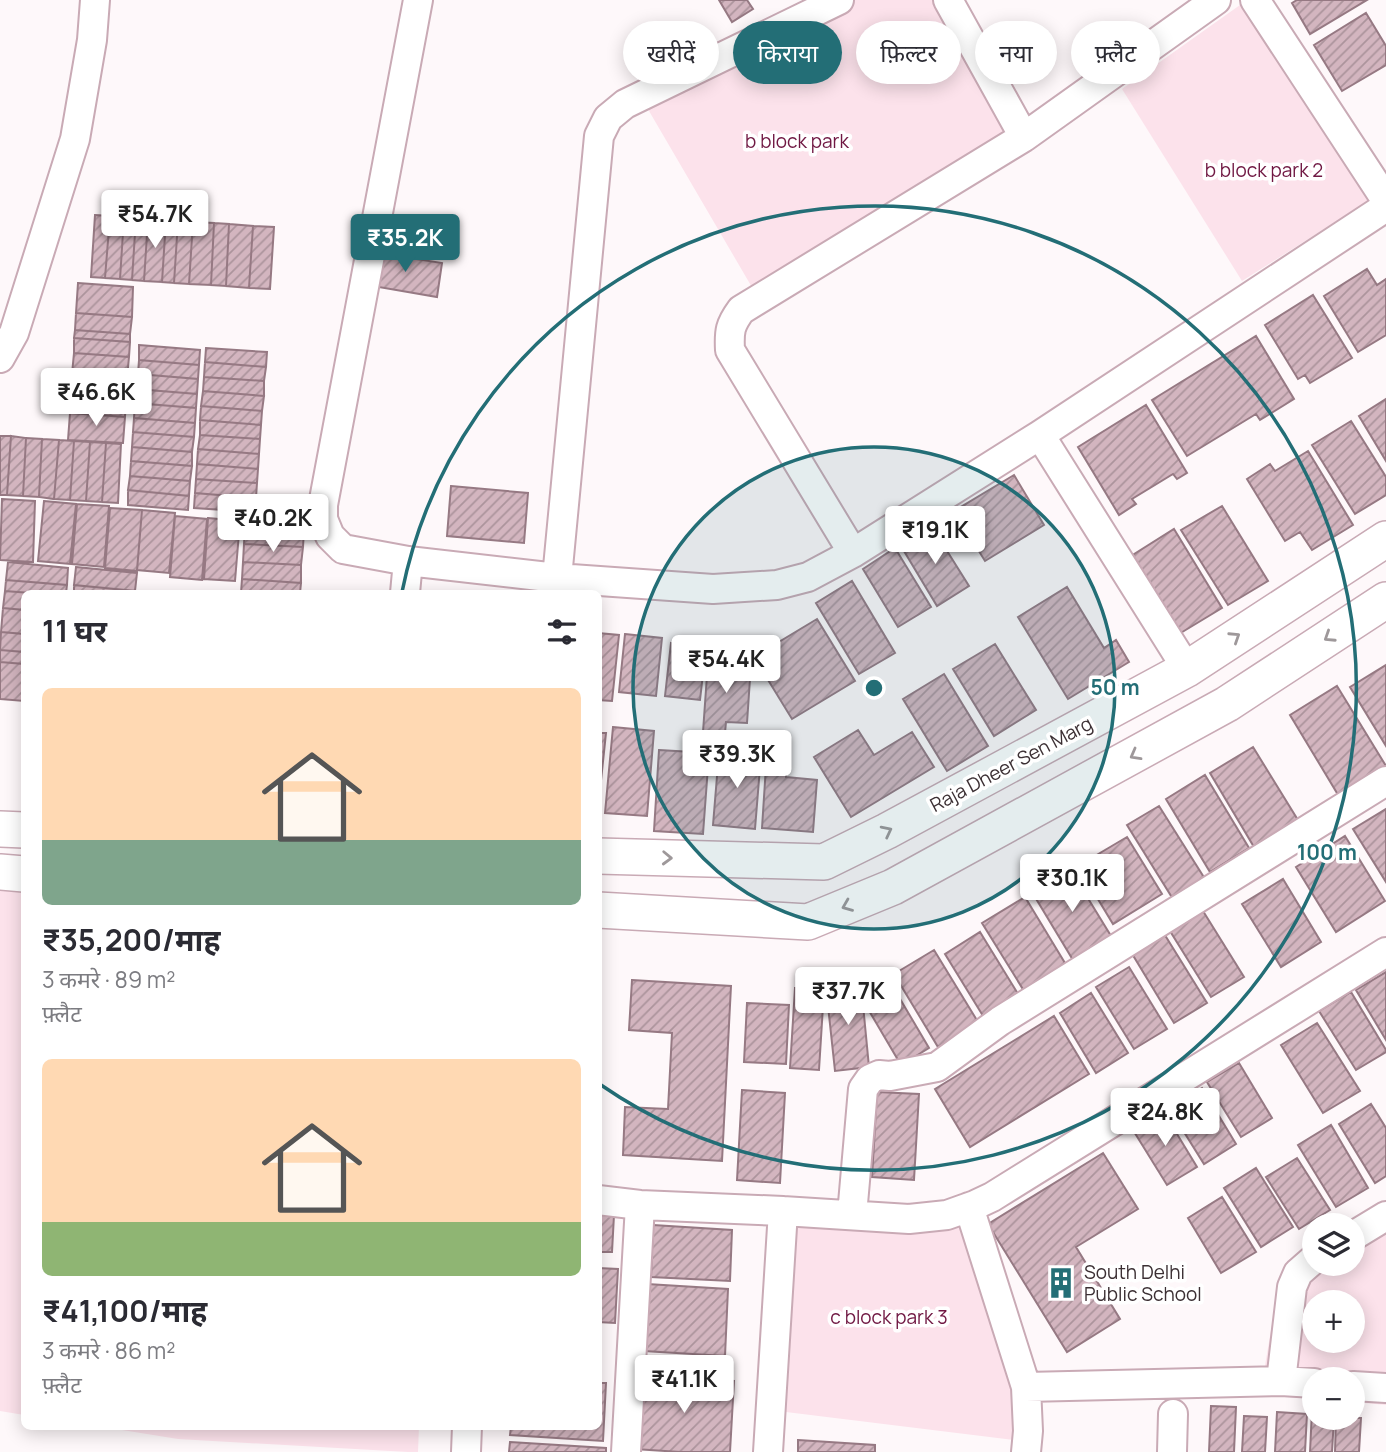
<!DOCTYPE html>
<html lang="hi">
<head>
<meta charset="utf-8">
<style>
  body { margin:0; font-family:Manrope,"Noto Sans Devanagari",sans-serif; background:#f2f2f3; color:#2b2b33; height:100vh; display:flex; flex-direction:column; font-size:26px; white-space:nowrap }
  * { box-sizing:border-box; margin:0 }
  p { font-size:23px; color:#7c7c81 }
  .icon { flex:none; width:38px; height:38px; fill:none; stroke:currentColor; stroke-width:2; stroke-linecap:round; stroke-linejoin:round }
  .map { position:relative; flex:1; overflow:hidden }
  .details { position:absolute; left:21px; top:590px; width:581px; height:840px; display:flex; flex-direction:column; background:#fff; border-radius:10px; box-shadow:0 4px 18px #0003 }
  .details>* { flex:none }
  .top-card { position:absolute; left:623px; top:21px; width:658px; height:63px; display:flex; gap:14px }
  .fabs { position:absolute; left:1302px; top:1213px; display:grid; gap:14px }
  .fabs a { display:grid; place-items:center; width:63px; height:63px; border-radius:50%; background:#fff; box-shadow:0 4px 18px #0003; font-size:35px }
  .price { position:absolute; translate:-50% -60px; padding:0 16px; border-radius:7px; background:#fff; color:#222; font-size:23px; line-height:46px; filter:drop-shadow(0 2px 4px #0008) }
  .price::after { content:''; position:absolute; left:50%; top:42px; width:21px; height:16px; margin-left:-10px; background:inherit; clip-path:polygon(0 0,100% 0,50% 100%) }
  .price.on { background:#236e76; color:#fff }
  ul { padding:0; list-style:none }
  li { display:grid; align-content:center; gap:14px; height:371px; padding:0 21px }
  li span { display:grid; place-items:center; height:217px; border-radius:10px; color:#555 }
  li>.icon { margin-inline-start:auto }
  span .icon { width:126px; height:126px; fill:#fffc; stroke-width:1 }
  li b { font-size:30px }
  h2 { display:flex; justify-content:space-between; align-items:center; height:84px; padding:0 21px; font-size:30px }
  .pill { padding:0 24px; border-radius:32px; background:#fff; box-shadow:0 4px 18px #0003; font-size:24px; line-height:63px }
  .pill.on { background:#236e76; color:#fff }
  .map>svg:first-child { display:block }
  .park { fill:#fce2eb; fill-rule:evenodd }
  .building { fill:url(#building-hatch); stroke:#967983; stroke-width:2 }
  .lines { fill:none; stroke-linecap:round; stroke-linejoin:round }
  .minor-casing { stroke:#c9aab5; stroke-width:32 }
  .tertiary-casing { stroke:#c9aab5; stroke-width:38 }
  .minor { stroke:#fff; stroke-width:28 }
  .tertiary { stroke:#fff; stroke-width:35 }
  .oneway { stroke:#9e989a }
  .ring { fill:none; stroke:#236e76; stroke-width:3.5 }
  .labels { text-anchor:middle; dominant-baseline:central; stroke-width:7; stroke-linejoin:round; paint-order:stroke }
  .park-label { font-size:19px; fill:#701843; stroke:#fff }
  .street-label { font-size:19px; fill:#3c3034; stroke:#fff }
  .poi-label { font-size:19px; fill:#3c3034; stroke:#fff; text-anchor:start }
  .centre { fill:#236e76; stroke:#fff; stroke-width:3.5 }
  .ring-label { font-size:21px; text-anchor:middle; font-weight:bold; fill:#236e76; stroke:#fff; stroke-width:7; stroke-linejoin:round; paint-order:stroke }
</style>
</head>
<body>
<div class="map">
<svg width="1386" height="1452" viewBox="0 0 1386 1452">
  <defs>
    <pattern id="building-hatch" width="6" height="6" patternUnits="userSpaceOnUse" patternTransform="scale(1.75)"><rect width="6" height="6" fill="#d3b5bf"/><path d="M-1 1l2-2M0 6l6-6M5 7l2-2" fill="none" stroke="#ac949c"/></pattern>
  </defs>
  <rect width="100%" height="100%" fill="#fef8fa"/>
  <!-- park -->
  <path class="park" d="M818 0H958L1030 122 760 301 642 99Z
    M1247 0 1373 198 1242 281 1122 89Z
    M0 885 24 887V1415L0 1411Z
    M1386 1202V1405L1353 1402V1379H1314V1399L1260 1395 1280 1277 1314 1249V1264H1353V1225ZM1314 1302H1353V1340H1314Z
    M960 1210 1026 1387 1022 1441 786 1412 783 1211Z
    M97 1426H419L418 1452H408L178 1439Z"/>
  <!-- building -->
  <path class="building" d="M719 0H747L753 9 732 22Z
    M1297 0H1367L1310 34 1292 3Z
    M1366 13 1386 46V65L1342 91 1314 45Z
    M95 215 110 216 105 278 91 277Z
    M110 216 124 217 120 279 105 278Z
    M124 217 136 218 132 280 120 279Z
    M136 218 148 219 144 281 132 280Z
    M148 219 166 220 162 282 144 281Z
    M166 220 178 221 174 283 162 282Z
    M178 221 193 222 189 284 174 283Z
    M193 222 214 223 211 285 189 284Z
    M214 223 229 224 226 286 211 285Z
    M229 224 253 226 249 288 226 286Z
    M253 226 274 227 270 289 249 288Z
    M372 252 442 263 437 297 367 285Z
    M1367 269 1377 285 1386 279V335L1358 352 1324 296Z
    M78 283 133 287 132 317 76 313Z
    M1313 295 1352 358 1310 383 1305 375 1298 379 1265 325Z
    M76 313 132 317 130 334 75 330Z
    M75 330 130 334V342L74 338Z
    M1256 336 1294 399 1260 420 1256 414 1187 456 1152 400Z
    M74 338 130 342 129 357 74 353Z
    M139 345 200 350 199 365 139 360Z
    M206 348 267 352 266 367 205 362Z
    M74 353 129 357 127 378 72 374Z
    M139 360 199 365 198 379 138 374Z
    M205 362 266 367 264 381 204 377Z
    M72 374 127 378 126 400 71 396Z
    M138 374 198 379 197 394 136 389Z
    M204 377 264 381V396L203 391Z
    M136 389 197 394 196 408 135 403Z
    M203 391 264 396 262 411 201 406Z
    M71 396 126 400 125 417 70 413Z
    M1386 399V461L1359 416Z
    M135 403 196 408 195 423 134 418Z
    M1146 405 1187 473 1177 479 1173 474 1132 499 1136 504 1119 515 1078 447Z
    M201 406 262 411 261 425 200 420Z
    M70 413 125 417 123 443 68 440Z
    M134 418 195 423 194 437 133 432Z
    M200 420 261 425 260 439 200 435Z
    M1351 421 1386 477V495L1355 514 1312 445Z
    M133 432 194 437 192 452 132 447Z
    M200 435 260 439 259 454 198 449Z
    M0 436H11L7 495H0Z
    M11 436 26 438 23 496 7 495Z
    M26 438 42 439 39 497 23 496Z
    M42 439 59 440 54 499 39 497Z
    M59 440 74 441 70 500 54 499Z
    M74 441 90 442 86 501 70 500Z
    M90 442 106 443 102 502 86 501Z
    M106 443 121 444 118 503 102 502Z
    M132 447 192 452V466L131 461Z
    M198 449 259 454 258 469 197 464Z
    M1308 451 1353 525 1312 550 1300 532 1285 541 1247 479 1270 464 1275 471Z
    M131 461 192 466 190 481 130 476Z
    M197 464 258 469 257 483 196 479Z
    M1014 475 1044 525 985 561 954 511Z
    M130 476 190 481 189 496 128 490Z
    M196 479 257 483 256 498 195 493Z
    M451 486 528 493 524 543 447 536Z
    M128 490 189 496 188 510 128 505Z
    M195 493 256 498 254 512 194 508Z
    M2 499 35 501 33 562 0 560Z
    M44 501 76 504 70 564 38 561Z
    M77 504 109 506 104 567 72 564Z
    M1222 506 1268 581 1228 605 1181 530Z
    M110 508 142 510 137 571 105 568Z
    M142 510 175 513 169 573 137 570Z
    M175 516 207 519 202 580 170 577Z
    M208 518 240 521 235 581 204 579Z
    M245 526 304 530 303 547 244 544Z
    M932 527 969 586 937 606 901 546Z
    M1174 529 1222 608 1179 634 1131 556Z
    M244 544 303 547 301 565 243 562Z
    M895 548 931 607 898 627 863 569Z
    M8 562 68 568 67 585 6 580Z
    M243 562 301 565V583L242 579Z
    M76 567 137 573 135 591 74 585Z
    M242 579 301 583 300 593H241Z
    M6 580 67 585 66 593H31L5 591Z
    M852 581 895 653 859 674 816 603Z
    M74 585 135 591V593H74Z
    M1067 587 1104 648 1116 640 1129 662 1068 699 1018 617Z
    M5 591 31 593H24V610L3 608Z
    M3 608 24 610V634L1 632Z
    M817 619 855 681 792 719 754 657Z
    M1 632 24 634V652L0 650Z
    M598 633 619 635 612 701 598 700Z
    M625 634 662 638 656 696 619 692Z
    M671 643 706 648 700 700 665 696Z
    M995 644 1036 710 994 736 953 669Z
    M0 650 24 652V664L0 662Z
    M708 661 751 664 747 723 726 722 725 733 703 732Z
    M0 662 24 664V701L0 699Z
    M1386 665V746L1350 687Z
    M944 674 988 746 947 771 903 699Z
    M1337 686 1386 766V770L1340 798 1290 715Z
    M613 727 654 731 647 816 605 813Z
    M858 730 874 755 912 732 934 767 851 817 814 757Z
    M598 733H606L598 809Z
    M1253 747 1301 825 1257 852 1210 773Z
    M659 750 709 753 703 834 654 831Z
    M719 752 761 755 755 829 713 825Z
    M766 766 786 767V777L817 780 813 832 762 828Z
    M1205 775 1249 848 1210 872 1166 799Z
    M1159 806 1205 879 1173 899 1127 825Z
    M1386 809V882L1353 829Z
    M1345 836 1385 901 1336 932 1296 867Z
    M1127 837 1162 894 1113 924 1078 866Z
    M1070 869 1111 936 1073 960 1032 892Z
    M1283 879 1321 942 1281 967 1242 904Z
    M1025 897 1071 973 1029 999 982 923Z
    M1203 911 1244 977 1211 997 1170 931Z
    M980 932 1023 1002 988 1024 945 954Z
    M1163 932 1207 1003 1174 1023 1131 952Z
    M934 950 978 1022 938 1047 894 974Z
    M1129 967 1167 1029 1134 1049 1096 987Z
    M1386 972V1040L1356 990Z
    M632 980 731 986 722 1161 623 1155 625 1107 668 1109 672 1033 629 1030Z
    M861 984 869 1067 835 1071 826 987Z
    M795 988 824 990 819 1070 790 1068Z
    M896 992 929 1048 901 1065 868 1009Z
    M1351 992 1386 1050V1052L1356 1070 1319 1011Z
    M1091 993 1128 1053 1096 1073 1060 1013Z
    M747 1003 789 1005 786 1064 744 1062Z
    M1054 1016 1089 1074 970 1147 935 1089Z
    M1317 1023 1360 1091 1323 1113 1281 1045Z
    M1239 1063 1272 1118 1241 1137 1207 1082Z
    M1202 1088 1236 1144 1204 1164 1169 1108Z
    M742 1090 785 1093 780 1183 737 1180Z
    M877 1092 919 1094 914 1180 872 1177Z
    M1371 1104 1386 1128V1176L1375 1183 1339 1124Z
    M1163 1111 1197 1167 1167 1185 1133 1130Z
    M1331 1125 1368 1188 1336 1207 1298 1145Z
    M1103 1153 1138 1209 1076 1247 1120 1319 1067 1352 988 1224Z
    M1297 1158 1330 1210 1299 1229 1266 1177Z
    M1256 1168 1293 1227 1261 1247 1224 1188Z
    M1222 1197 1256 1252 1221 1273 1188 1218Z
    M598 1214 614 1215 612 1252H598Z
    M653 1225 732 1230 730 1281 651 1277Z
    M598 1268 618 1269 615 1323 598 1322Z
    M647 1284 728 1289 725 1356 644 1351Z
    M638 1375 734 1381 730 1452H680L635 1449Z
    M598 1383H606L603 1441 510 1435 511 1426H598Z
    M1211 1406 1236 1407 1234 1452H1209Z
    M1312 1410H1314V1418H1334L1332 1452H1310Z
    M1277 1412 1307 1414 1305 1452H1275Z
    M1244 1416 1267 1417 1265 1452H1242Z
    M1336 1418H1361L1359 1452H1335Z
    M798 1440 875 1445V1452H798Z
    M510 1442 606 1448V1452H509Z"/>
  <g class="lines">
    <defs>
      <path id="minor" d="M418 0 323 505V519L330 536 343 549 408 561 557 578 713 589 777 585 808 577 853 553 1040 435 1386 207
        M948 0 1024 137
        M1255 0 1386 200
        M0 358 14 333 75 139 92 40 95 0
        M1040 435 1187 669
        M853 553 730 350C729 331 730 325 741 310L1024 137 1216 0
        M557 578 599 136 608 118 625 104 839 0
        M405 593 408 561
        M598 1200 640 1205 783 1211 909 1219 947 1215 975 1205 992 1197 1386 952
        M969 1207 1026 1387 1028 1431 1026 1452
        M852 1215 863 1089 870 1079 879 1075 890 1076 937 1067 1000 1021 1386 781
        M1353 1236 1386 1216
        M1281 1381 1292 1287 1298 1273 1314 1259
        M1353 1386 1386 1388
        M1026 1387 1281 1381 1314 1383
        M466 1452 467 1426
        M626 1452 640 1205
        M768 1452 783 1211
        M1172 1452 1173 1414"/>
      <path id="tertiary" d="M0 829 24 830
        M598 856 824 862 887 831 1187 669 1386 539
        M0 872 24 874
        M598 910 808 922 893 887 1227 704 1386 600"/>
    </defs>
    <!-- minor casing -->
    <use href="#minor" class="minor-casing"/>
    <!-- tertiary casing -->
    <use href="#tertiary" class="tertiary-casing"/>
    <!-- minor -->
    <use href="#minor" class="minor"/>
    <!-- tertiary -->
    <use href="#tertiary" class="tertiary"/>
  </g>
  <!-- one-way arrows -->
  <defs><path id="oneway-chevron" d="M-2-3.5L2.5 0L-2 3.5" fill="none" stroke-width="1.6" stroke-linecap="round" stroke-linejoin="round" transform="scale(1.75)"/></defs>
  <g class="oneway">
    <use href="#oneway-chevron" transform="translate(1235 637) rotate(-33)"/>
    <use href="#oneway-chevron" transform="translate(1329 637) rotate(147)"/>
    <use href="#oneway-chevron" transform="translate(1135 755) rotate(151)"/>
    <use href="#oneway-chevron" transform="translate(887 831) rotate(-27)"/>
    <use href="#oneway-chevron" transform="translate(667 858) rotate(2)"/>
    <use href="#oneway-chevron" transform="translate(847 906) rotate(158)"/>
  </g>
  <!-- distance rings -->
  <circle cx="874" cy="688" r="241" fill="#236e76" fill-opacity=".12"/>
  <g class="ring">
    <circle cx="874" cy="688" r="241"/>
    <path d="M402 592A482 482 0 1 1 601 1085"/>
  </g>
  <!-- icons -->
  <defs>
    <symbol id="building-bare" viewBox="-9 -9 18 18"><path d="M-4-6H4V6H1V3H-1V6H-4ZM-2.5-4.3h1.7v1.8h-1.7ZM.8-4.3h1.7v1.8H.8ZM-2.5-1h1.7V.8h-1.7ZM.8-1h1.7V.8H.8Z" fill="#236e76" stroke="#fff" stroke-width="2.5" paint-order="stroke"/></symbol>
  </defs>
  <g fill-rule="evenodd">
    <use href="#building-bare" x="1039" y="1261" width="44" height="44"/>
  </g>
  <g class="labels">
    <!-- park labels -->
    <g class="park-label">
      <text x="797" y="141">b block park</text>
      <text x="1264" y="170">b block park 2</text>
      <text x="889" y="1317">c block park 3</text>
    </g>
    <!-- street labels -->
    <g class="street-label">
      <text transform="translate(1011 764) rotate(-28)">Raja Dheer Sen Marg</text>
    </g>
    <!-- poi labels -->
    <g class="poi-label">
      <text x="1084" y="1272">South Delhi<tspan x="1084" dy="22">Public School</tspan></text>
    </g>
  </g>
  <circle cx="874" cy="688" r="10" class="centre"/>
  <g class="ring-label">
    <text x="1115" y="695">50 m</text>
    <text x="1327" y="860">100 m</text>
  </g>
</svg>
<div class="fabs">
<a><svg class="icon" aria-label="layers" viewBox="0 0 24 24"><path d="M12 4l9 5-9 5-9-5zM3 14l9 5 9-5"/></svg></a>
<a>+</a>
<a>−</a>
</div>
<b class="price" style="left:155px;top:250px">₹54.7K</b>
<b class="price on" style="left:405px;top:274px">₹35.2K</b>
<b class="price" style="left:96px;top:428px">₹46.6K</b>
<b class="price" style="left:273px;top:554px">₹40.2K</b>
<b class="price" style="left:935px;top:566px">₹19.1K</b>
<b class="price" style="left:726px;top:695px">₹54.4K</b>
<b class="price" style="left:737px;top:790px">₹39.3K</b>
<b class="price" style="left:1072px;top:914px">₹30.1K</b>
<b class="price" style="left:848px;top:1027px">₹37.7K</b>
<b class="price" style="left:1165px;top:1148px">₹24.8K</b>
<b class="price" style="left:684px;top:1415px">₹41.1K</b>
<div class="top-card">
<a class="pill">खरीदें</a>
<a class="pill on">किराया</a>
<a class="pill">फ़िल्टर</a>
<a class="pill">नया</a>
<a class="pill">फ़्लैट</a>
</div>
<section class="details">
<h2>11 घर<svg class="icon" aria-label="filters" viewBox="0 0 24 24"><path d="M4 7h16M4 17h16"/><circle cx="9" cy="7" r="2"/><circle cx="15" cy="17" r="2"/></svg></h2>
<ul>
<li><span style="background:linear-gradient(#ffd9b3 70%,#7fa58c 0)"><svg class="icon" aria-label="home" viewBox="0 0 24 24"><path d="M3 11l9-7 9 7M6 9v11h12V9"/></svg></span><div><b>₹35,200/माह</b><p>3 कमरे · 89 m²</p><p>फ़्लैट</p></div></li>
<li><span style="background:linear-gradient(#ffd9b3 75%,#8fb573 0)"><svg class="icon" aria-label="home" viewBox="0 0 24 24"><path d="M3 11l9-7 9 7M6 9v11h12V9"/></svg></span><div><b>₹41,100/माह</b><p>3 कमरे · 86 m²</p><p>फ़्लैट</p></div></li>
</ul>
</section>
</div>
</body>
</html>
